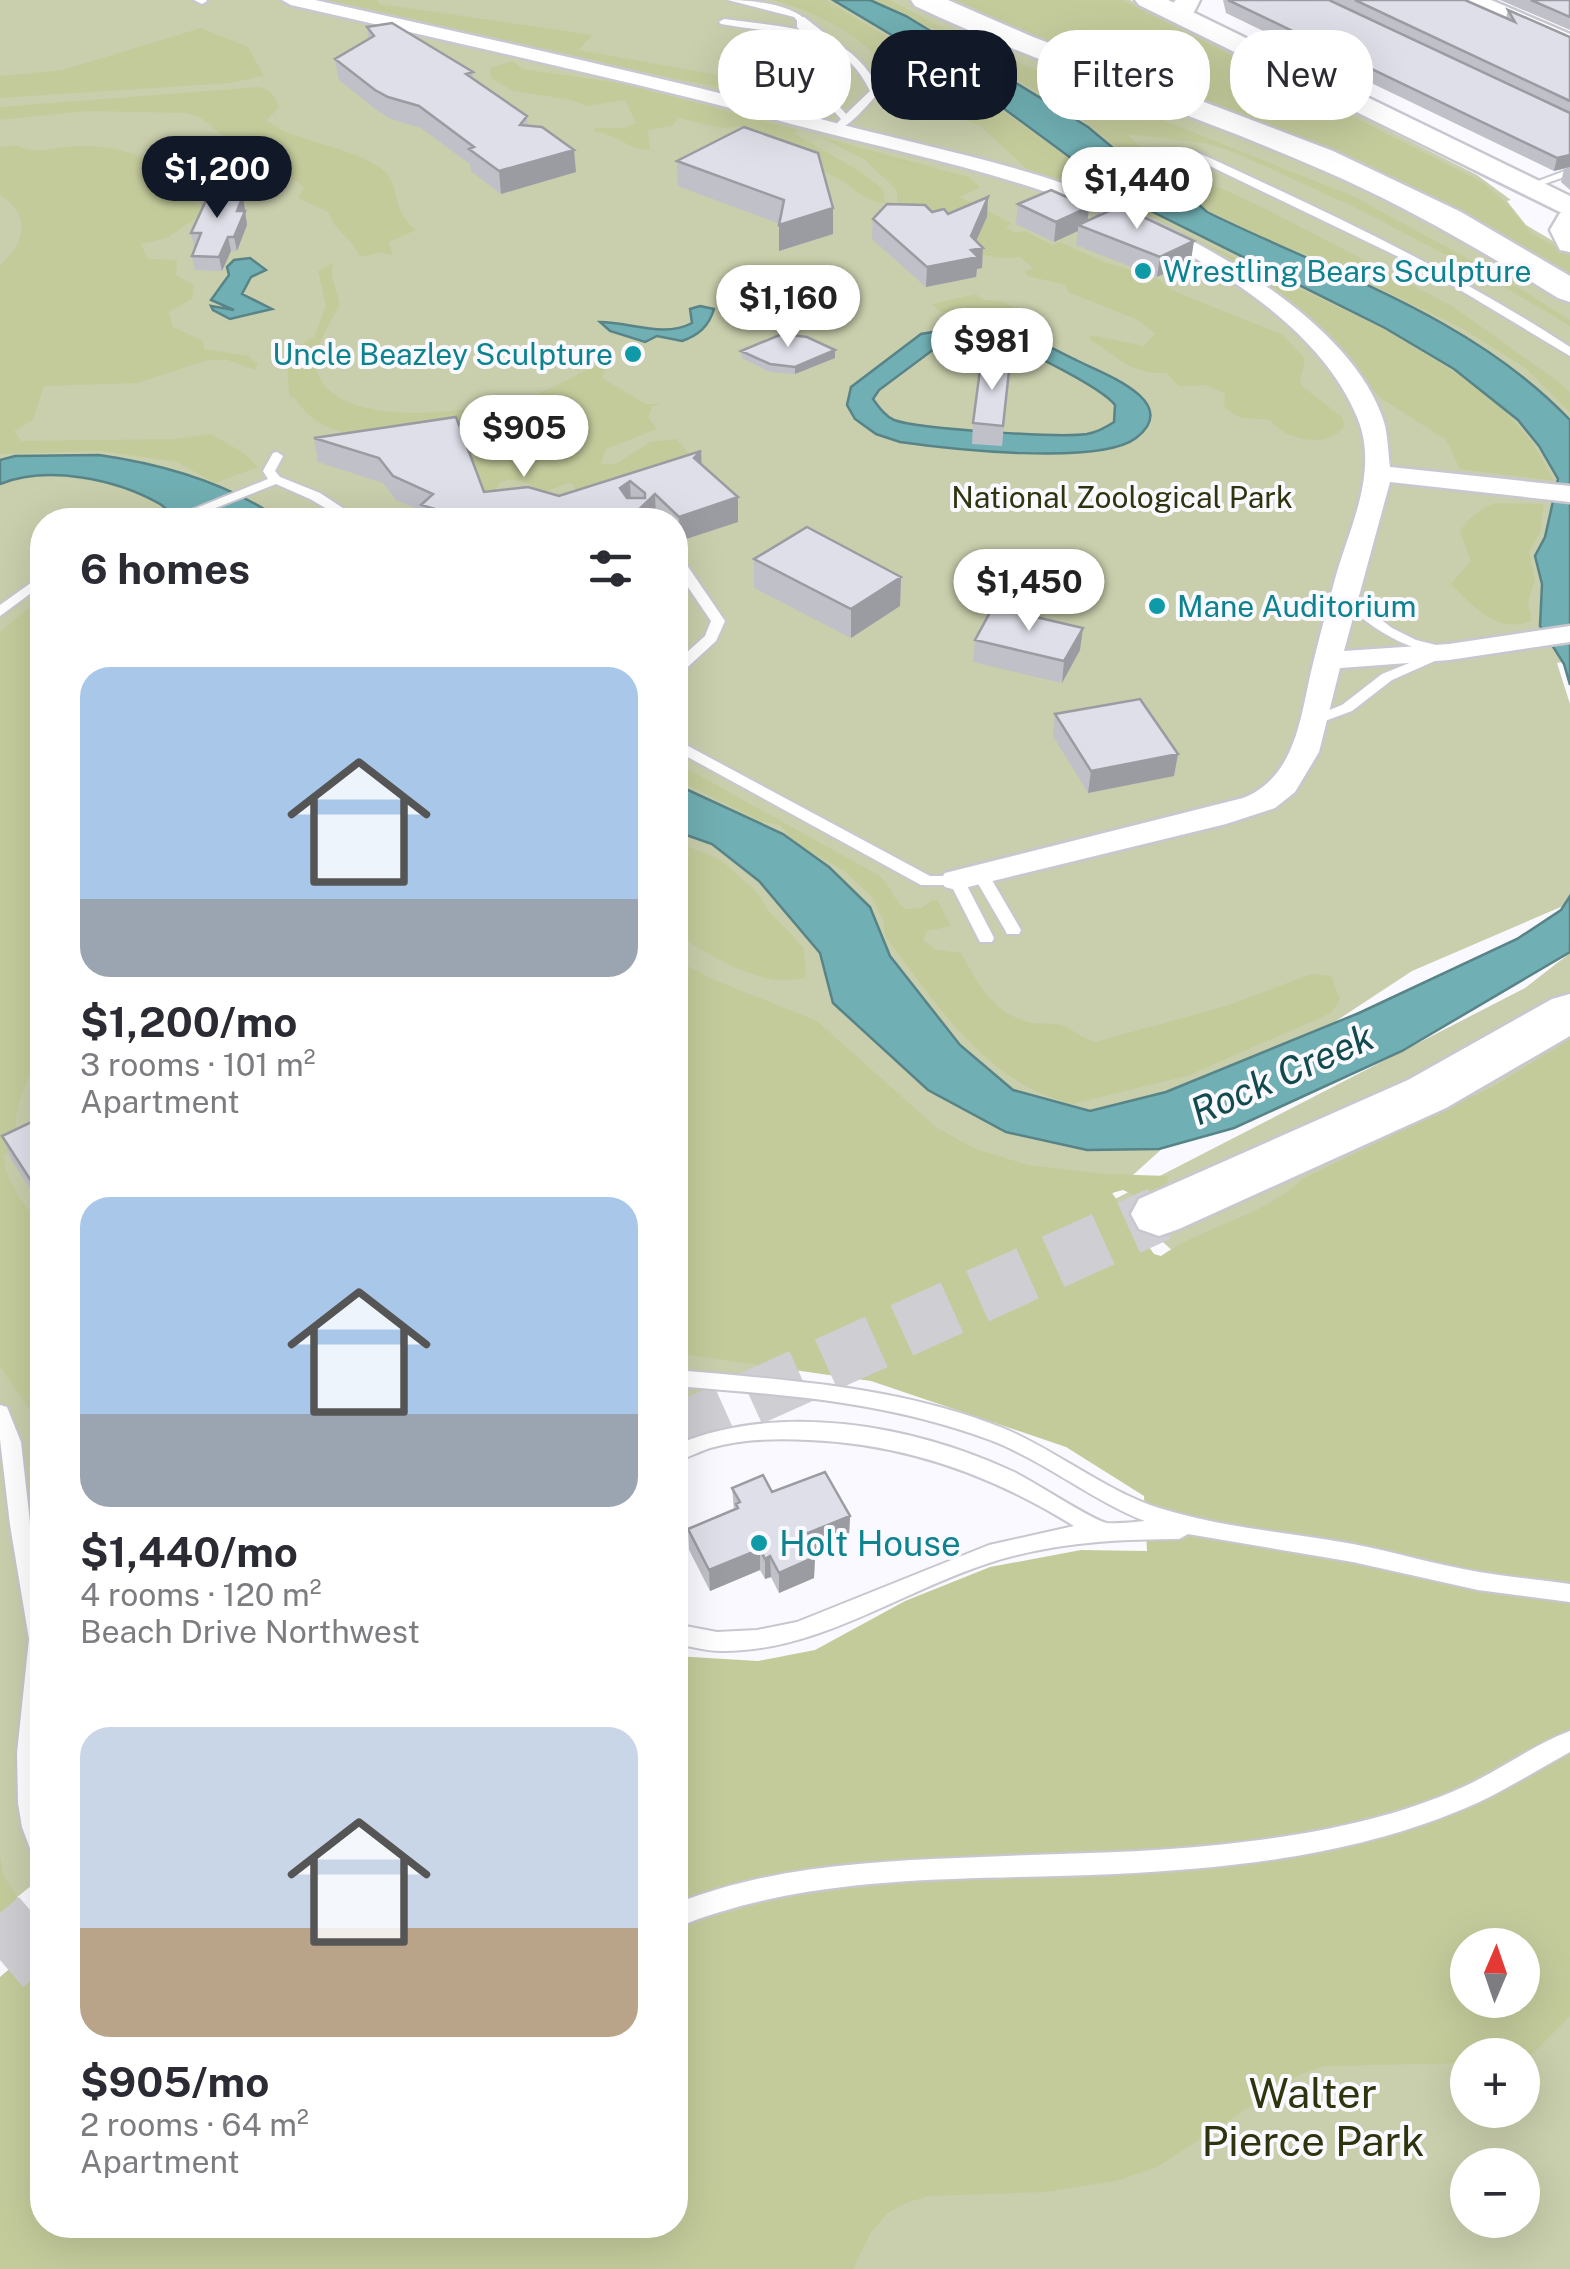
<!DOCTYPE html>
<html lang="en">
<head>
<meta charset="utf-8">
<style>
  body { margin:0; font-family:"Public Sans",sans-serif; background:#f7f7f7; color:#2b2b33; height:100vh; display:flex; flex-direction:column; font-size:38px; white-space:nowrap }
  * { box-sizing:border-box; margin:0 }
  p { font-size:32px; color:#7c7c81 }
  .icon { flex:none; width:55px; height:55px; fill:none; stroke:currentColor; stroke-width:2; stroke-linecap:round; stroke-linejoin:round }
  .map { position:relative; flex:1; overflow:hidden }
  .panel { position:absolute; left:30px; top:508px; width:658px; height:1730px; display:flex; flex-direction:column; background:#fff; border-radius:40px; box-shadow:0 10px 40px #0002 }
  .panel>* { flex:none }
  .banner { position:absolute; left:718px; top:30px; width:702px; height:90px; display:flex; gap:20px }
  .needle { width:65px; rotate:2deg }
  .controls { position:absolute; left:1450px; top:1928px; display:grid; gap:20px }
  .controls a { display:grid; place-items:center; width:90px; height:90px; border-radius:50%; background:#fff; box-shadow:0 10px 40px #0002; font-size:50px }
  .price { position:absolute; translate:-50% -85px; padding:0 22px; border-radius:35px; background:#fff; color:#222; font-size:32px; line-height:65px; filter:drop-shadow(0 2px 5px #0008) }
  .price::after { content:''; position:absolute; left:50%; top:60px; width:30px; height:22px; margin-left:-15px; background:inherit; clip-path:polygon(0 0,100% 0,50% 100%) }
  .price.current { background:#111827; color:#fff }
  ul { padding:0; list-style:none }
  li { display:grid; align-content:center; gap:20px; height:530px; padding:0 50px }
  li span { display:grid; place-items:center; height:310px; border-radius:30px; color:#555 }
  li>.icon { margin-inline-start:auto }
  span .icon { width:180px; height:180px; fill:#fffc; stroke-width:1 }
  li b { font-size:42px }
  h2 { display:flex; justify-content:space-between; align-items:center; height:120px; padding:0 50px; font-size:42px }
  .tag { padding:0 35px; border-radius:40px; background:#fff; box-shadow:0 10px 40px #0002; font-size:35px; line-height:90px }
  .tag.current { background:#111827; color:#fff }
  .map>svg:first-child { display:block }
  .green { fill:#c9ceac; fill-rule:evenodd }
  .forest { fill:#c4cb9b; fill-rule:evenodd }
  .water { fill:#70afb3; stroke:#588488; stroke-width:2.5; fill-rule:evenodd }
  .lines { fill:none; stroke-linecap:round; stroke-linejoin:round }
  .primary-tunnel-far1 { stroke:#cfced3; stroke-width:55; stroke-dasharray:55 28; stroke-linecap:butt }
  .primary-tunnel { stroke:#cfced3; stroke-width:71; stroke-dasharray:71 36; stroke-linecap:butt }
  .service-casing { stroke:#c8c7d0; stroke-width:4 }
  .minor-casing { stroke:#c8c7d0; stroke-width:5 }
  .tertiary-casing { stroke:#c8c7d0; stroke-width:5 }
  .secondary-casing { stroke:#c8c7d0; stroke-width:5 }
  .primary-casing { stroke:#c8c7d0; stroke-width:5 }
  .service { fill:#fff; fill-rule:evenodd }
  .minor { fill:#fff; fill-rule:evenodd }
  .tertiary { fill:#fff; fill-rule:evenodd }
  .secondary { fill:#fff; fill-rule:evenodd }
  .primary { fill:#fff; fill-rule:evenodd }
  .wall { fill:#bfc0c8 }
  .shaded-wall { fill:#9b9ca2 }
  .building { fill:#dedfe8; stroke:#9b9ca2; stroke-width:2.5; fill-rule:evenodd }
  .culture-dot { fill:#0f9aa8; stroke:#faf9ff; stroke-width:4 }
  .labels { text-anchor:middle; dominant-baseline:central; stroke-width:8; stroke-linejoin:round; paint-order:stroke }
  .far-culture-label { font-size:30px; fill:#0d838f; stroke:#faf9ff; text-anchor:start }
  .far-park-label { font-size:30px; fill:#30340e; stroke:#faf9ff }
  .culture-label { font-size:35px; fill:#0d838f; stroke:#faf9ff; text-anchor:start }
  .water-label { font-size:38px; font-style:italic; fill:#124b4f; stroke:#faf9ff }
  .near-park-label { font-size:42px; fill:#30340e; stroke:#faf9ff }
</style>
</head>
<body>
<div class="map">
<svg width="1570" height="2269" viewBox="0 0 1570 2269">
  <rect width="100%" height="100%" fill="#faf9ff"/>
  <!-- green -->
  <path class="green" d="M0 0H1130L1477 175 1511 200 1507 201 1526 225 1570 251V660L1557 663 1570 704V903L1412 971 1263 1069 1174 1138 1073 1229 675 1407V520H42V1877L0 1911Z
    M1570 953V1263L1175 1253 1115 1199 1525 988Z
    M1570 1891V2269H52L675 2225ZM1468 1945H1522V2000H1468ZM1468 2055H1522V2110H1468ZM1468 2165H1522V2220H1468Z"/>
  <!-- forest -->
  <path class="forest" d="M325 0H377L380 4 593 35 578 50 713 74 737 84 726 88 675 79Z
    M772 0H826L884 35 923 53 1124 199 1204 243 1386 330 1467 380 1504 410 1533 443 1554 481 1460 469 1446 440 1378 396 1315 323 1264 282 1126 208 1027 169 980 126 948 112 936 96 903 95C883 45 822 13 772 0Z
    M873 0H890L977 46 1353 196 1498 275 1570 320V326L1484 275 1360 210 1234 152 1204 143 1127 134 1149 155 1266 209 1452 306 1560 383 1570 392V412L1525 368 1463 329 1322 260 1277 244 1197 205 1185 187 1129 157 1089 125 1039 93 908 16Z
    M944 0H1122L1482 182 1505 202 1532 234 1570 254V278L1386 176Z
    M201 28 248 47 264 76 230 83 0 98V76L63 70Z
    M513 61 522 69 627 84 797 130 795 134 861 172 883 189 885 203C863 201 855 188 837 178 811 164 784 152 756 143L758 131 744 126 722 128 679 118 672 126 648 130 650 150C628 150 616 133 594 132L595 128H624L636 123 625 100 588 106 567 99 513 91 491 78 490 68Z
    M258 87C269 89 276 96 279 107L267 120C285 140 354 146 383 170 403 187 389 209 416 230L389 242 393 256 382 252 360 257C352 238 334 231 328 212L298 198 304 188 298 182 277 173 278 168 266 160 233 154 230 151 235 145 199 117 185 113 88 111 0 120V107Z
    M821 137 969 177 980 187 960 197 1011 223 1006 228 1017 233 1025 231 1052 245 1060 242 1101 261 1154 277 1178 293 1283 335 1305 359 1300 383 1303 387 1341 416 1345 426C1326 450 1287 440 1269 420 1248 417 1240 423 1224 406L1225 394 1207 385 1179 386 1166 373C1127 374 1119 356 1090 340V335L1144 346 1155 333 1136 319 1068 292 1066 285 1028 276 1024 272 1033 268 1020 257C957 263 978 234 938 213 926 207 910 206 897 202V190L865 160Z
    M16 145C36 156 57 146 78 146 103 145 133 150 154 164 160 188 188 195 205 212L167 238 141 244 148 259 177 260 176 275 194 285 192 299 169 312 173 327 203 341 204 349 248 356 258 364 255 370 228 360H208L137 383 44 386 33 420 14 431 21 441 176 439 211 434 245 454 258 467 215 483 177 462 100 451 0 454V265C25 244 32 215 0 195V147Z
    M333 263 332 276 340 305C330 323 308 355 319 377 345 429 465 412 510 402 544 395 571 377 602 362L608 364 602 378 646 404H662L653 406 648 417 657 429 606 449 601 464H616L650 442 676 439 698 463 577 499 574 485 568 483 531 497 527 495 532 486C524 479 508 478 499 483L495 494H486L459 432C410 436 325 451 296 399L290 397C286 367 284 351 314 337L326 306 318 271Z
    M976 294 984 300 1003 301 1040 326 1010 318 940 312 932 304Z
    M1495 503 1544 504 1540 532 1529 552 1535 580 1528 602 1532 620C1498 636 1473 606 1451 584L1471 561 1460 532C1466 519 1482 508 1495 503Z
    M42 597V1052C25 1086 12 1102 17 1142L4 1156C5 1178 23 1209 42 1221V1463L35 1417 0 1367V632Z
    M675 762 880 876C892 886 892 899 905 909L922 908 932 900 938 901 951 926 927 931 923 940 935 949 961 953C979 985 994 1016 1034 1023 1044 1024 1058 1023 1067 1027 1077 1033 1083 1039 1095 1042L1226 1006 1311 974 1331 976 1340 999 1331 1013 1187 1076 1072 1104C985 1083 936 1003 885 936L883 920 872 897 843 870 794 842 780 825 760 821 675 779Z
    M675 841 721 860 758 893 768 910 804 948 806 977C764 991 711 955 675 934Z
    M675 959 712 979 817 1021 936 1127 973 1148 1028 1165 1105 1174 1168 1176 1167 1185 1136 1196 1123 1190 1112 1193 1154 1254 1161 1256C1205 1226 1264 1216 1302 1179L1496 1085 1570 1039V2016L1524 2062 1522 2055H1468L1467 2063 1324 2066 1299 2075 1157 2167 1116 2181 1045 2192 929 2196 906 2203 889 2212 871 2232 853 2269H0V1977L42 1941V2225H675V1656L758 1661 815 1650 905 1601 990 1567 1081 1550 1147 1551 1144 1496 1066 1447 871 1381 675 1353ZM1468 1945H1522V2000H1468Z
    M0 1857 3 1874 31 1920 0 1941Z"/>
  <!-- water -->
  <path class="water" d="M833 0H870L906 16 1088 127 1131 163 1186 193 1207 212C1333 274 1471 316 1570 420V685L1564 664 1540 626 1542 584 1535 556 1545 537 1558 479 1539 446 1518 420 1454 369 1385 328 1125 198 957 74Z
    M250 258 266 270 251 277 242 294 272 309 230 319 213 310 211 306 234 310 211 300 229 275 227 267 234 260Z
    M700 306 714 309C709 326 699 335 682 341L657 336 645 342 610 331 600 322C630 322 664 338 692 323L690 309Z
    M975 325C988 326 1000 327 1013 331 1035 338 1055 350 1076 360 1099 372 1184 401 1136 438 1099 466 949 449 900 442L876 434 855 419 847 405 851 387 921 334ZM963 339C976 339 990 339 1003 343 1025 349 1102 388 1115 405L1114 422C1105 428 1098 432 1087 434 1059 438 919 429 894 420 885 416 879 407 873 399L879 390 934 349Z
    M99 455C162 464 228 483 281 520 261 520 192 525 179 518 172 515 166 508 160 504 116 479 48 465 0 484V460L15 456Z
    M675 784 783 834 829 867 870 907 890 956 960 1045 1013 1090 1090 1111 1166 1092 1359 1013 1517 939 1561 910 1570 896V952L1402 1051 1234 1128 1159 1149 1087 1150 1006 1132 928 1090 833 1003 820 953 759 881 712 844 675 831Z"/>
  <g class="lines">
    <!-- primary-tunnel-far1 -->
    <path class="primary-tunnel-far1" d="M675 1433 1159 1214"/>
    <!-- primary-tunnel -->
    <path class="primary-tunnel" d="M0 1960 42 1924"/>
    <defs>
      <path id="service" d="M194 0H206L207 1 202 4Z
        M728 0C752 0 793 4 809 23L801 25 794 17Z
        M724 19C788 28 848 25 880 91 867 105 850 128 833 131L832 129 841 119 788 60 796 58 846 114 870 91C840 28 780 35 721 24L719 22Z
        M1191 153H1199C1326 211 1452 270 1570 347V356L1430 272 1191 157Z
        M1570 169V175L1527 190 1522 187Z
        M277 452 283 456 275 471 280 477 320 493 361 520H346L310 499 276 484 185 520H167L268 479 263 471 273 453Z
        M675 554 680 555 725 621 716 641 680 674 675 675V663L705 636 711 621 675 568Z
        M42 575V585L0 616V605Z
        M1345 592 1392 628 1416 640 1444 647 1446 656 1392 680 1352 711 1314 725 1309 724V718L1342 705 1382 674 1434 653C1396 645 1368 625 1340 599V593Z
        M675 739 930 876H962L994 938 992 942H980L951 885H921L675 750Z
        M981 870 989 875 1021 930 1019 934H1007L1005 930 973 875Z
        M675 1370C787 1380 898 1386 1003 1428 1056 1450 1107 1492 1159 1508 1222 1528 1288 1532 1353 1544 1395 1552 1437 1565 1479 1572 1509 1577 1540 1580 1570 1584V1602L1478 1590 1353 1562 1188 1534 1179 1539C1115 1539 1050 1543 989 1563 899 1592 818 1652 721 1651 705 1651 690 1646 675 1644V1624L717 1632 757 1630 797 1622 989 1545 1074 1526C992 1475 906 1444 809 1440 777 1438 742 1439 710 1448 698 1452 687 1458 675 1462V1445C780 1401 912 1425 1012 1471 1032 1480 1093 1521 1107 1523 1119 1524 1133 1522 1145 1521 1091 1500 1045 1461 990 1440 885 1401 785 1395 675 1386Z
        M0 1405 7 1407 21 1442 32 1541 42 1588V1722L39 1778 42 1814V1862L34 1859 22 1827 18 1803 17 1753 29 1639 10 1525 0 1439Z
        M1570 1731V1752C1539 1769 1509 1788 1477 1803 1363 1854 1239 1868 1115 1874 969 1881 814 1871 675 1928V1904C765 1868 860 1862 957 1858 1055 1853 1154 1854 1251 1841 1323 1832 1397 1817 1463 1787 1500 1770 1533 1745 1570 1731Z"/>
      <path id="minor" d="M282 0H315C480 37 645 73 809 116 893 139 982 156 1065 184 1166 220 1350 311 1384 422 1388 436 1388 452 1390 467L1570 486V502L1390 482 1344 651 1449 644 1570 626V642L1449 660 1340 668 1319 752 1295 792 1275 808 1226 824 956 890 945 887 940 880 945 873 1243 798C1295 777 1300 720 1311 672 1318 641 1327 610 1335 579 1349 528 1380 471 1357 417 1312 307 1157 230 1049 193 967 165 879 147 795 125 628 80 460 44 291 5Z
        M1467 0H1491L1570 34V47Z
        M804 17 823 32V40H809L797 27V19Z"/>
      <path id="tertiary" d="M1176 0H1200L1194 12 1174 20 1166 18 1162 13Z
        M1570 211V252L1560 250 1550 230 1560 213Z"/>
      <path id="secondary" d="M1135 0H1168L1570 196V217L1139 5Z"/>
      <path id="primary" d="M911 0H948L1033 37 1333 151 1461 212 1570 276V302L1558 298C1489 255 1419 214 1345 180 1204 116 1055 72 915 6Z
        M1570 994V1036L1446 1108 1179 1229 1159 1236 1139 1229 1131 1214 1139 1199 1408 1080 1552 999Z"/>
    </defs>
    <!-- service casing -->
    <use href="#service" class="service-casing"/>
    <!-- minor casing -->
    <use href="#minor" class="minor-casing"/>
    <!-- tertiary casing -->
    <use href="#tertiary" class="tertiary-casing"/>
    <!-- secondary casing -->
    <use href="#secondary" class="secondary-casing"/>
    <!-- primary casing -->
    <use href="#primary" class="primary-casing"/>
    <!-- service -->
    <use href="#service" class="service"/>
    <!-- minor -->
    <use href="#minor" class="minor"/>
    <!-- tertiary -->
    <use href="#tertiary" class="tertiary"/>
    <!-- secondary -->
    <use href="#secondary" class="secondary"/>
    <!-- primary -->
    <use href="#primary" class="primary"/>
  </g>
  <!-- wall -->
  <path class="wall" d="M1223 0H1465L1506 18 1508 10 1570 37V167L1554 171 1226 13Z
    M1500 0H1570V30Z
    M367 27 473 72V79L527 116 528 126 576 172 501 194 471 171 470 164 421 128 391 119 378 111 339 80 335 59 368 39Z
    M818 153 833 234 779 251 780 224 678 186 677 161Z
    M1570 167V190L1561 182 1564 169Z
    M243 196 247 225 237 251H231L222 271 195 270 192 256 196 246H194L191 233Z
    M988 197 987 217 976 241 982 268 977 269 976 277 926 287 872 239 873 219 932 212 948 214Z
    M1018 204 1089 207 1088 220 1191 261 1157 277 1076 245 1078 231 1054 242 1016 224Z
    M835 350V358L795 374 770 372 742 358 741 351Z
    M1010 362 1002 446 972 444 973 423Z
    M314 438 484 492 559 496 701 451 702 465 738 497V522L680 541 675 536V520L656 519 655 520H423L422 511 396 500 383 483 318 462Z
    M754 559 901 577 900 606 851 638 754 588Z
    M975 640 1080 650 1062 683 973 662Z
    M1055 714 1178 754 1174 776 1088 793 1053 736Z
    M42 1117V1207L11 1159 2 1136Z
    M732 1488 772 1492 850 1516 849 1536 811 1552 815 1557 814 1578 779 1593 771 1577 765 1579 760 1570 710 1591 689 1550 688 1529 734 1510Z"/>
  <!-- shaded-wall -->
  <path class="shaded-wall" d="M574 150 576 172 501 194 499 171Z
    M1570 155V167L1554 171 1557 158Z
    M243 196 247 225 237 251 234 237 237 211Z
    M988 197 987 217 972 250 983 248 982 268 977 269 976 277 926 287 927 267 971 236Z
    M1089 207 1087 227 1078 225V231L1054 242 1056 222Z
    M833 208V234L779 251V225Z
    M228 237 231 251 222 271 219 257Z
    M1194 241 1191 261 1157 277 1160 257Z
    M835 350V358L795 374V367Z
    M701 451 702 475 694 458Z
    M630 481 631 505 620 488Z
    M655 494 656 519 655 520H628Z
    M738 497V522L680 541 679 517Z
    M901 577 900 606 851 638V609Z
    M1083 628 1080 650 1062 683 1064 661Z
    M1178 754 1174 776 1088 793 1091 771Z
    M42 1187V1204L37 1190Z
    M850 1516 849 1536 811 1552 815 1557 814 1578 779 1593V1573L806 1542 808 1533Z
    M760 1549V1570L710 1591 709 1570Z
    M770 1556 771 1577 765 1579V1559Z"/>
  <!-- building -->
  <path class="building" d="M1228 0H1329L1570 113V155L1557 158Z
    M1355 0H1465L1515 22 1508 10 1570 37V101Z
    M1531 0H1570V17Z
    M392 23 473 72 466 74 527 116 520 125 542 127 574 150 499 171 469 149 474 147 419 106 388 97 375 90 335 59 374 36 367 27Z
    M744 127 818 153 833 208 779 225 784 200 677 161Z
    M214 183 243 196 237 211H245L234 237H228L219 257 192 256 201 233H191Z
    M1051 190 1089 207 1056 222 1018 204Z
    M988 197 971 236 983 248 971 250 978 257 927 267 873 219 887 204 925 205 932 212 944 209 948 214Z
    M1120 206 1194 241 1160 257 1078 225Z
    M782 334 807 337 835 350 795 367 770 364 741 351Z
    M981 362H1010L1003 426 973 423Z
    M456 417 484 492 528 487 559 496 701 451 694 458 738 497 679 517 655 494 628 520H436L438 510 421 505 433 494 393 476 379 458 314 438ZM630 481 645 493V498H627L620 488Z
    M807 527 901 577 851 609 754 559Z
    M993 607 1083 628 1064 661 975 640Z
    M1140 699 1178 754 1091 771 1055 714Z
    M42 1117V1187L37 1190 2 1136Z
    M825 1472 850 1516 808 1533 811 1539 806 1542 815 1557 779 1573 770 1556 765 1559 760 1549 709 1570 688 1529 738 1508 736 1504 740 1502 732 1488 763 1475 772 1492Z"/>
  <!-- markers -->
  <g class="culture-dot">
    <circle cx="1143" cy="271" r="10"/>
    <circle cx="633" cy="354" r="10"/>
    <circle cx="1157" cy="606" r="10"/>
    <circle cx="759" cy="1543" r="10"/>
  </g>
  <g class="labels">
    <!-- far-culture labels -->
    <g class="far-culture-label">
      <text x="1163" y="271">Wrestling Bears Sculpture</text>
      <text x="613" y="354" text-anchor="end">Uncle Beazley Sculpture</text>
      <text x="1177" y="606">Mane Auditorium</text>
    </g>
    <!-- far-park labels -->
    <g class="far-park-label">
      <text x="1122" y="497">National Zoological Park</text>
    </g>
    <!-- culture labels -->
    <g class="culture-label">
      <text x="779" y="1543">Holt House</text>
    </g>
    <!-- water labels -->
    <g class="water-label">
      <text transform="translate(1282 1074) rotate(-24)">Rock Creek</text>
    </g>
    <!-- near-park labels -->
    <g class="near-park-label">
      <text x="1313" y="2092">Walter<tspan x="1313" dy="48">Pierce Park</tspan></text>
    </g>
  </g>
</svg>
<div class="controls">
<a><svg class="needle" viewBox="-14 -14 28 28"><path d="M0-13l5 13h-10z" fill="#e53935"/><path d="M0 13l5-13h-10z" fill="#7c7c81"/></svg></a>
<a>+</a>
<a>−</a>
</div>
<b class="price current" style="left:217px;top:221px">$1,200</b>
<b class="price" style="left:1137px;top:232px">$1,440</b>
<b class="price" style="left:788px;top:350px">$1,160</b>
<b class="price" style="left:992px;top:393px">$981</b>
<b class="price" style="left:524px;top:480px">$905</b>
<b class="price" style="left:1029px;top:634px">$1,450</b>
<div class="banner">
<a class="tag">Buy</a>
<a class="tag current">Rent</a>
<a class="tag">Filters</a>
<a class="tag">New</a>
</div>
<section class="panel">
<h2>6 homes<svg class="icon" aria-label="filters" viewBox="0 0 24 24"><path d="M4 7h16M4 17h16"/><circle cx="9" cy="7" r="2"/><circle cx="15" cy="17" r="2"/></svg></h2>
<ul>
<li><span style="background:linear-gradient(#a9c7e8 75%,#9aa5b1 0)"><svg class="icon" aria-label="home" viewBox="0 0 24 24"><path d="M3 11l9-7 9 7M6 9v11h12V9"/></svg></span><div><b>$1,200/mo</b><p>3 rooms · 101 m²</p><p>Apartment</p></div></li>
<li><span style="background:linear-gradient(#a9c7e8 70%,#9aa5b1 0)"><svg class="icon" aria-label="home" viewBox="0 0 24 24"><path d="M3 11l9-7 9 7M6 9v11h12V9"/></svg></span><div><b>$1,440/mo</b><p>4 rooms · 120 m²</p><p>Beach Drive Northwest</p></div></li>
<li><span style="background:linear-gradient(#c9d6e8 65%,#b9a48a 0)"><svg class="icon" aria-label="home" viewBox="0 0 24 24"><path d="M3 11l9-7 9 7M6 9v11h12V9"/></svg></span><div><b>$905/mo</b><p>2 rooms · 64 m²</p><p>Apartment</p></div></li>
</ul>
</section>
</div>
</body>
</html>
